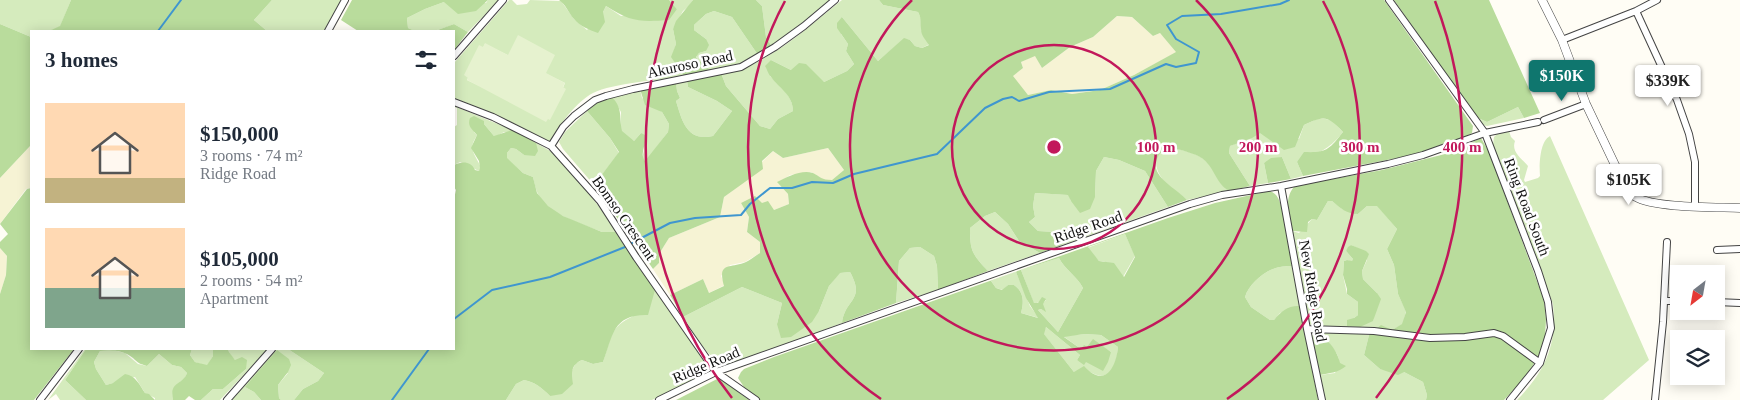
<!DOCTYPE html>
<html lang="en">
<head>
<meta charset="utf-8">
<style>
  body { margin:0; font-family:"Times New Roman",serif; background:#f2f2f3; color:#1f2937; height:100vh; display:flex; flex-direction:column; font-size:19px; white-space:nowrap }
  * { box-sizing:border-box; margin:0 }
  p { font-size:16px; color:#747a83 }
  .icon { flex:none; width:28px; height:28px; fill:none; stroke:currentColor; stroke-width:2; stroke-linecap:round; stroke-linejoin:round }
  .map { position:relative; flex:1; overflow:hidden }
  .side { position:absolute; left:30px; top:30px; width:425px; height:320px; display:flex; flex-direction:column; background:#fff; border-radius:0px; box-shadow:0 2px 12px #0003 }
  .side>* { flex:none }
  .needle { width:32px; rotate:211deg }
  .fabs { position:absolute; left:1670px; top:265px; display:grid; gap:10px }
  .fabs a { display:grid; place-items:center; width:55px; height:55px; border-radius:0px; background:#fff; box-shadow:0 2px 12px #0003; font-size:25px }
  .price { position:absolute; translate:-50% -42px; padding:0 11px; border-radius:5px; background:#fff; color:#222; font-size:16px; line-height:32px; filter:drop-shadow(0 1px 2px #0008) }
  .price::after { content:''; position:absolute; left:50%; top:30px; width:15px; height:11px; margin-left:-8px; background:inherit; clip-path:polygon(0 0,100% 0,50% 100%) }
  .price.on { background:#0f766e; color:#fff }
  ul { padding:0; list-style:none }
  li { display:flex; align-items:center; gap:15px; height:125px; padding:0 15px }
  li span { display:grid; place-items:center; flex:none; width:140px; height:100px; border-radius:0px; color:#555 }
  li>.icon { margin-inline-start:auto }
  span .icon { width:60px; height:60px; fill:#fffc; stroke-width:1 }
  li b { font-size:21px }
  h2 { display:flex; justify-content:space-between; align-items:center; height:60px; padding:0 15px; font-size:21px }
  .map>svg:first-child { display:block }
  .farmland { fill:#f6f3d4 }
  .green { fill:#d5ebbd; fill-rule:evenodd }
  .forest { fill:#b9dc9c; fill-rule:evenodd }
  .pitch { fill:#e6f2cf }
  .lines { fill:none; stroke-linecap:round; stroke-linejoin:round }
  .stream { stroke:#3f96cf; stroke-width:2 }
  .minor-casing { stroke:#444; stroke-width:8 }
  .tertiary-casing { stroke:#444; stroke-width:9 }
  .minor { stroke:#fff; stroke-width:6 }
  .tertiary { stroke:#fff; stroke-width:8 }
  .ring { fill:none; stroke:#c2185b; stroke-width:2.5 }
  .labels { text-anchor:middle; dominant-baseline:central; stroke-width:5; stroke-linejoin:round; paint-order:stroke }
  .street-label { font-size:15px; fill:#111; stroke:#fff }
  .centre { fill:#c2185b; stroke:#fff; stroke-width:2.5 }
  .ring-label { font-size:15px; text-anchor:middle; font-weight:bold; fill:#c2185b; stroke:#fff; stroke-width:5; stroke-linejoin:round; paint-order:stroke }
</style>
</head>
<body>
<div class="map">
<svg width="1740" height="400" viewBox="0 0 1740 400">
  <rect width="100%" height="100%" fill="#fffdf5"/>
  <!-- farmland -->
  <path class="farmland" d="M1117 16 1132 17 1153 36 1160 33 1177 52 1134 75 1100 90 1072 94 1051 90 1028 95 1012 76 1023 68 1021 62 1035 55 1042 68 1070 47 1093 37Z
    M31 145V188L26 189 0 224V178Z
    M828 148 844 170 832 180H824L811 172 790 175 778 183 788 194 789 204 774 210 762 203H741L749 217 747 232 760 242V253L745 262 730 265 721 276 725 285 709 293 703 279 670 295 653 269 659 263V254L669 238 720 217 724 197 736 188 773 151 783 158Z
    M0 248 7 256 6 275 0 294Z"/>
  <!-- green -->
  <path class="green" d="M0 0H71L60 27 49 31H31V37L0 24Z
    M272 0H341L325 31H267L254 20Z
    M488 0H499L468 32 454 24C439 30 423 36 408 28L407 18 425 9 444 2 486 3Z
    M509 0H512L517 5 527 4 530 0 561 1 574 19 587 30 603 12 606 6 621 16 677 9 669 0H693L689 6 683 11 673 29 676 44 672 57 684 76C661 80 613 83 593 93 576 102 559 125 550 142L509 121 454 98V63ZM485 44 565 83 549 119 467 80Z
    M756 0H832L772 47 766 37 762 6Z
    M842 0H879L883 5 918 12 921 18V30L930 44 922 48 915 46 910 40 904 39 878 61 842 17 841 34 848 44 846 51 854 64 847 71 824 82 791 70 771 60 770 76C780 86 793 96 793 111L778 119 770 129 760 126 726 86 721 73C762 71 810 25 842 0Z
    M714 11 732 17 758 55 739 64 709 71 708 65 700 61 696 56 699 53 706 51V39L694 30V25L706 14Z
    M687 81 688 87 717 101 732 111 713 136C687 142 682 121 676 101L680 98 677 91 676 82Z
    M640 89 642 98 662 112 669 124 668 132 647 160 644 161C641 155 645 152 644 145 644 141 642 137 641 133L634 141 631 140 621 131V112L612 97Z
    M454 106 515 131 552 152 571 169 608 219 707 364 706 374 652 400H506L516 384 524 380C535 382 542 388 550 396L571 372 576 363 582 360 593 364 603 362C612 337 608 328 635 315L602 232C581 223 547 215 537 192 535 187 534 181 533 177L523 173 506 158 507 153 511 148 516 149 524 155 536 143 504 132 497 136H494L484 124 474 132 477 135C476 137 474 140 473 143 470 152 478 159 481 168L479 171 460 162 454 165V127L457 125V108L454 107Z
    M1518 107 1524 118 1487 126 1483 125 1476 117 1487 122Z
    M587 111 610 138 619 153 594 185 563 149 559 142 565 132Z
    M1319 118 1332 120 1343 132C1329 150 1317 154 1297 162L1303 176 1291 179 1282 157 1264 163 1268 183 1250 186 1229 153 1230 146 1260 132 1299 139 1304 125Z
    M1509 131 1511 137 1515 141C1511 152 1521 158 1528 166L1524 180 1525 182 1538 178 1540 176C1539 164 1540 141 1550 136L1649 360 1603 400H1517C1546 370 1557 345 1553 304L1493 145 1494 137 1498 133Z
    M1174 148C1185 151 1199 153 1207 162 1216 171 1218 185 1230 191L1187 200C1182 194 1174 192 1168 186 1160 178 1149 160 1162 152 1165 150 1170 149 1174 148Z
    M1104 157 1119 160 1145 171 1168 207 1062 245 1055 232 1038 231 1029 222 1035 217 1033 206 1035 193 1069 195 1071 201 1095 197 1096 171Z
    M1328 201H1332L1342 209 1358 214 1367 206 1377 205 1397 229 1387 249 1394 265 1398 294 1406 311 1403 324 1392 330 1374 331 1312 326 1310 324 1292 231 1299 233 1312 219 1317 220ZM1351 245 1359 249 1367 260 1362 271 1363 279 1377 293 1373 321 1354 318 1358 315V302L1347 294 1343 275 1344 261 1347 260 1352 262 1353 259 1346 251Z
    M995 212 1008 224 1019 241 1040 253 988 271C972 254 970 251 970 228L985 216Z
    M1125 234 1135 256 1123 277C1119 268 1109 261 1099 261L1087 248Z
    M920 247 934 256 937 266 938 290 896 303 899 261 910 248Z
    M1059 258C1065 270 1077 276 1083 288L1058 332 1038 310 1041 309 1045 311 1042 304 1046 300 1034 304 1021 270Z
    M1292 266 1300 306 1280 313 1274 320H1270L1251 307 1245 297C1249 284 1266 269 1280 267 1284 266 1288 266 1292 266Z
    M850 272C866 301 845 298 842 323L731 365C709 365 695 333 683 317L742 287 782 303 777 324 819 311 829 286 839 273Z
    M1016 272 1030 306 1039 318 1021 313C1024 302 1024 292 1014 285H1008L1003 290 996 288 991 281Z
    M1046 327 1080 355 1077 360 1085 362 1111 352 1100 345 1081 349 1063 336 1084 334 1101 335 1118 347C1117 360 1114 379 1097 375 1093 374 1090 371 1086 371 1082 371 1078 372 1074 372L1043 333Z
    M1315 332H1349L1369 335 1364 355 1380 369 1404 372 1423 382 1427 395 1426 400H1324L1320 375 1335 373C1344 355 1335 354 1327 339L1311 340 1312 336Z
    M85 349H86L65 380 86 400H60L56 394 48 400Z
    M192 349H213V356L207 366 195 362 190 355Z
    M228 349H268L220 400H201L213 389H223L246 369C239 363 230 358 228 349Z
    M277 349H288L324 373 318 381 303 389 294 400H281L279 398 278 385 288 373 245 387 254 392 261 400H230Z
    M113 350 125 353 138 364 147 366 159 354 172 365 181 367 187 373C183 385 170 383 173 400H155V398L145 393 135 377 106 385 96 369 94 362 100 351Z"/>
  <!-- forest -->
  <path class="forest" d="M71 0H272L254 20 267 31H49L60 26Z
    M352 0H488L476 11 458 14 444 2 425 9 407 18 408 28 415 31H358L341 20Z
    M559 0H669L677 9 669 20C640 22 631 22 606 6L603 12 605 22 598 33C589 30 580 26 574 19 568 12 566 5 559 0Z
    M693 0H756L762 6 766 37 772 47 758 55 732 17 714 11 706 14 694 25V30L706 39 709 45 706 51 699 53 696 57 700 61 708 65 709 71 684 76 671 57 676 44 673 29 676 21Z
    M879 0H1384L1473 126 1472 133 1465 137 1424 153 1303 176 1297 162 1304 152C1326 153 1329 150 1343 132 1327 115 1324 116 1304 125L1295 147 1284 150 1260 133 1252 138 1230 146 1229 153 1250 186 1230 191C1219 187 1215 172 1208 164 1202 155 1190 153 1181 150 1173 148 1164 148 1159 155 1145 175 1178 189 1187 200L1168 207 1145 171 1119 160 1104 157 1096 171 1095 197 1090 209 1080 213 1071 201 1068 195 1035 193 1033 206 1035 217 1029 222 1038 231 1055 232 1062 245 1040 253 1019 241 1008 224 995 212 985 216 970 228C970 251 972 254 988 271L938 290 937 266 934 256 920 247 910 248 899 261 896 303 842 323C845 298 866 301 850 272L840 273 829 286 819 311 812 322 791 337 781 338 777 324 782 303 742 287 683 317 670 295 703 279 709 293 724 286C717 261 730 269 746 262 750 260 755 256 760 253V242L747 232 749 217 741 203 755 196 762 203 768 201 774 210 789 204 788 194 777 182C787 177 802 169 813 173 821 177 821 180 832 180L844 170 828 148 783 158 773 151 762 161 763 169 724 197 720 217 669 238 659 254V263L653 269 594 185 619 152 610 138 587 111 598 102 612 97C623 109 619 116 622 131L634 141 641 133 645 135C647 145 639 153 645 161L668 132 669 124 662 112 645 105 640 89 676 82 677 91 680 98 676 101C682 121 687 142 713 136L732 111 717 101 688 87 687 81 721 73 726 86 760 126 770 129 778 119 793 111C793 95 779 88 771 77 768 74 767 69 765 66L771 60 791 70 799 63 806 64 824 82 847 71 854 64 846 51 848 44 837 28V23L842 17 878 61 904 38 910 40 915 46 922 48 929 45C926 40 921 36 921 29 920 22 922 19 918 12L883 5ZM1117 16 1132 17 1153 36 1160 33 1176 52 1134 75 1100 90 1072 94 1051 90 1028 95 1013 76 1023 68 1021 62 1035 56 1042 68 1070 47 1093 37Z
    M1394 0H1489L1540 113 1524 118 1518 107 1487 122 1476 117Z
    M0 24 31 37V145L0 178Z
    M454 24 468 32 454 50V31H435Z
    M474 116 484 121V124L494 136 512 130 536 143 538 151 535 156 524 155 516 149 511 148 507 153V158L523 173 533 177 537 193 548 206 563 216 602 232H615L655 290 648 315C613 314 613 335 603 362L593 364 582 360C571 365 571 372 573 384L562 394 550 396C542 388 535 382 524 380L516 384 506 400H294L303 389 318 381 324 373 288 349H454V199L456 190 454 187V165C462 161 471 161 475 170L479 171 480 168 479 161 471 148 477 135C472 129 467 126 470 118Z
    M1481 138 1489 152 1544 300 1546 319 1545 338 1539 355 1526 377 1504 400H1426L1427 395 1423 382 1404 372 1398 375 1380 369 1364 355 1369 335 1381 325 1392 330 1402 324 1406 312 1398 294 1394 265 1387 249 1397 229 1377 206H1367L1358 214C1347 214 1340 208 1332 201H1328L1317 220 1312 219 1308 222 1307 232 1292 231C1289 216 1283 198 1295 186L1382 170 1449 153Z
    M1282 157 1291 179 1268 183 1264 163 1271 158Z
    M31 188V349H74L34 400H0V294L6 275 7 256 0 248V242L8 234 0 224 27 189Z
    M1269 191C1273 192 1276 194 1278 198 1285 211 1289 249 1292 266 1288 266 1284 266 1280 267 1266 269 1249 284 1245 297L1251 307 1270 320H1274C1281 311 1289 305 1300 306L1318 400H760L744 387 738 378 741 372 744 369 774 357 1168 218 1215 203ZM1125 234 1135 257 1124 277 1114 263 1099 261 1088 247ZM1059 258C1065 270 1077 276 1083 288L1058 332 1038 310 1041 309 1046 312 1043 304 1046 299 1042 297 1038 303H1034L1021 270ZM1016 272 1026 298 1038 318 1021 313C1024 302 1024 292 1014 285H1008L1002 290 996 288 991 281ZM1046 327 1080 355 1077 360 1084 365 1086 362 1103 371 1108 362 1111 352 1093 339 1087 347 1084 345 1081 349 1064 337 1084 334 1101 335 1118 347C1116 369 1104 388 1084 366L1074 372 1044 334Z
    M1351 245 1366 251 1369 254 1362 271 1363 279 1377 293 1381 299 1373 321 1360 327 1347 326V320L1354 318 1358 315V302L1347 294V289L1343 275 1344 261 1347 260 1352 261 1353 259 1346 251 1348 247Z
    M1321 337C1330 340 1338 353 1340 363L1346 366C1338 373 1329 373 1320 375L1311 340 1313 338Z
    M86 349H192L190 355 195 362 207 365 213 356V349H228L229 352 235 360 242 357 247 360 246 369 223 389H213L201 400H195L189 396 185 400H173C169 381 182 386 187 373L181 367 172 365 159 354 147 366C140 364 138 363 133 358 123 350 112 350 100 351L94 362 96 369 106 385 113 383 125 374C136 376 139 384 145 393L149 394 155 400H86L65 380Z
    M277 350 289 359 291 365 288 372 278 385 279 398 281 400H261L254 392 245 387Z
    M719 378 749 400H676L678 399Z"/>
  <!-- pitch -->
  <path class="pitch" d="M518 35 555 55 546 73 565 83 563 87 566 89 550 120 548 119 546 122 467 80 468 78 464 75 479 45 483 47 485 43 508 55Z"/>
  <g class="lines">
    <!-- stream -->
    <path class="stream" d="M158 31 181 0
      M632 243 670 223 695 218 741 215 750 204 770 188H792L812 182 833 183 854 174 937 154 985 108 1003 99 1012 97 1019 101 1049 92 1110 89 1166 64 1176 67 1196 63 1199 52 1176 39 1167 25 1182 16 1221 14 1280 4 1289 0
      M454 319 492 290 550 277 625 247
      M392 400 429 349"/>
    <defs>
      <path id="minor" d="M1389 0 1485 133 1538 271 1548 302 1551 328 1540 363 1510 400
        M1636 11 1677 100 1689 134 1695 162V206
        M328 31 345 0
        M1562 40 1636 11 1657 0
        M454 56 503 0
        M454 102 493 117 551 146 600 201 636 257 716 372 756 400
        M1544 120 1586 104
        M551 146 563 127 574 116 595 100 606 96 633 89 741 67 775 47 804 26 835 0
        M1281 186 1307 329 1322 400
        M1717 250 1740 249
        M1664 301H1679
        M1716 302 1740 303
        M1307 329 1374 331 1430 338 1465 337 1494 333 1503 336 1540 363
        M40 400 79 349
        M227 400 272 349
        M659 400 716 372 1190 204 1222 195 1281 186 1388 164 1423 155 1485 133 1538 122
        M1655 400 1663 322 1667 242"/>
      <path id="tertiary" d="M1542 0 1562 40 1586 104 1625 186C1628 190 1631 195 1636 197 1653 208 1717 207 1740 208"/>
    </defs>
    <!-- minor casing -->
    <use href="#minor" class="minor-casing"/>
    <!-- tertiary casing -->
    <use href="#tertiary" class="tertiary-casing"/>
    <!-- minor -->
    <use href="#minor" class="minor"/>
    <!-- tertiary -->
    <use href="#tertiary" class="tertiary"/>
  </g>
  <!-- distance rings -->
  <g class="ring">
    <circle cx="1054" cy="147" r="102"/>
    <path d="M1196 0A204 204 0 1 1 912 0"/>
    <path d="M881 399A306 306 0 0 1 785 1M1323 1A306 306 0 0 1 1227 399"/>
    <path d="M732 398A408 408 0 0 1 673 1M1435 1A408 408 0 0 1 1376 398"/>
  </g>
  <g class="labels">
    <!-- street labels -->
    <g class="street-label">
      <text transform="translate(690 64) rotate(-12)">Akuroso Road</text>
      <text transform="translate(1527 207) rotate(69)">Ring Road South</text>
      <text transform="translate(624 218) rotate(55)">Bomso Crescent</text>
      <text transform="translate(1088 227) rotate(-19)">Ridge Road</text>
      <text transform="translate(1313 291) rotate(80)">New Ridge Road</text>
      <text transform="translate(706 365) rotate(-23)">Ridge Road</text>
    </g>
  </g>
  <circle cx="1054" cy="147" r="8" class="centre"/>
  <g class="ring-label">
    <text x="1156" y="152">100 m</text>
    <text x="1258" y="152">200 m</text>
    <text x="1360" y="152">300 m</text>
    <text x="1462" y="152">400 m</text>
  </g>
</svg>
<div class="fabs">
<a><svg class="needle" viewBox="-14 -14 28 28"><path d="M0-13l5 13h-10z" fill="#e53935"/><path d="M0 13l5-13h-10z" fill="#747a83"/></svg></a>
<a><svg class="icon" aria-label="layers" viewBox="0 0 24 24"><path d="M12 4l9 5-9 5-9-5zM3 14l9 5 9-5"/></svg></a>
</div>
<b class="price on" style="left:1562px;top:102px">$150K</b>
<b class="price" style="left:1668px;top:107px">$339K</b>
<b class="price" style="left:1629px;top:206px">$105K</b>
<section class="side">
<h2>3 homes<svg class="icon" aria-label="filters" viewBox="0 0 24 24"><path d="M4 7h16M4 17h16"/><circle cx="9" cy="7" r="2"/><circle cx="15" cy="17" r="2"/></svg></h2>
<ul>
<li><span style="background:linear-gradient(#ffd9b3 75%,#c2b280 0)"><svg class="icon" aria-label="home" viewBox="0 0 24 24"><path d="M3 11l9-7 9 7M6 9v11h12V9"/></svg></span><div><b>$150,000</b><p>3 rooms · 74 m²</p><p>Ridge Road</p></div></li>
<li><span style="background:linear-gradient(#ffd9b3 60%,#7fa58c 0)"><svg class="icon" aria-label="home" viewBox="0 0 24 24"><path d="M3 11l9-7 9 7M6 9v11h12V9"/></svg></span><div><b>$105,000</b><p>2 rooms · 54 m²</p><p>Apartment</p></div></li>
</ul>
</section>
</div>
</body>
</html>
